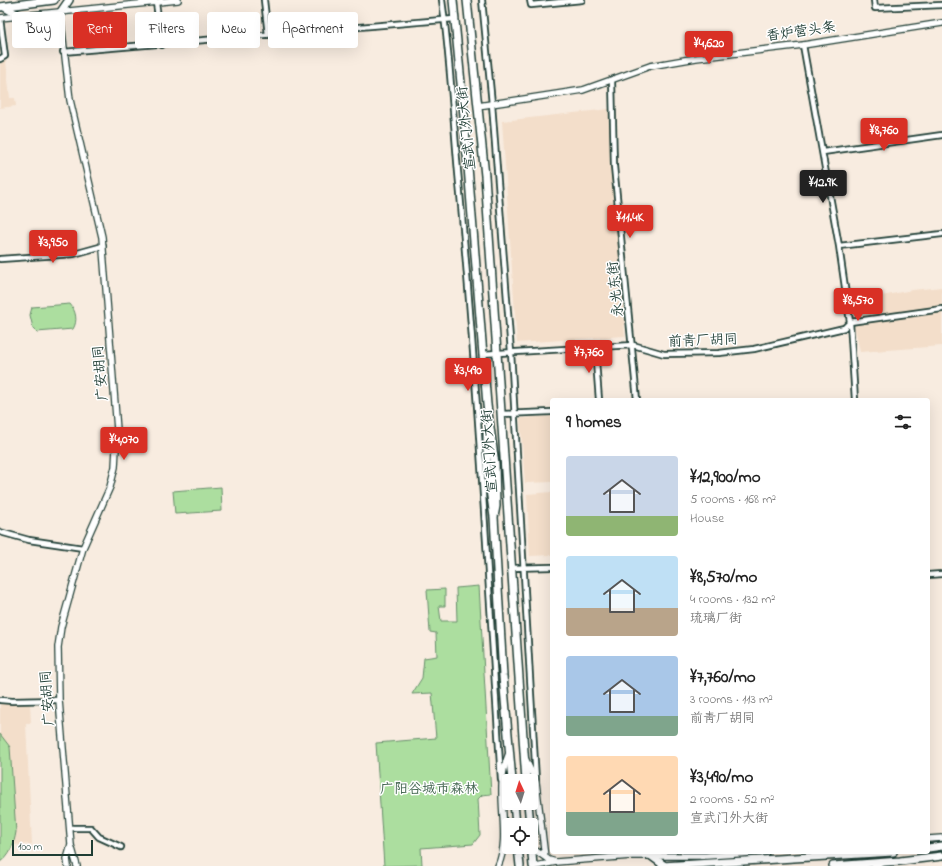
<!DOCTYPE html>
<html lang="en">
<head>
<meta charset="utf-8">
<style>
  body { margin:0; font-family:"Indie Flower","LXGW WenKai TC",sans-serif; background:#f6f6f6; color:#222; height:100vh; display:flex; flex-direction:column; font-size:15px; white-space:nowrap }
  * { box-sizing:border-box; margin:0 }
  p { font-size:13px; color:#767676 }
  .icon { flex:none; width:22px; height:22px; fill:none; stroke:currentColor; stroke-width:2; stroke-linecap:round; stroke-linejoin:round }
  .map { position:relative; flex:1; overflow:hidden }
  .panel { position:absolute; left:550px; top:398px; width:380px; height:456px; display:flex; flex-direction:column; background:#fff; border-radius:4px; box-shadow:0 4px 16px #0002 }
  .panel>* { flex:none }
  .top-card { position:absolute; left:12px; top:12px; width:380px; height:36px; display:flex; gap:8px }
  .needle { width:26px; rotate:356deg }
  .fabs { position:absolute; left:502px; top:774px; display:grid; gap:8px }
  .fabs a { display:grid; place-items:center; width:36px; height:36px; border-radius:4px; background:#fff; box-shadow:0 4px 16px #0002; font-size:20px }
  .scale { position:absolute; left:12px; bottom:10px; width:81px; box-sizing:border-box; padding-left:4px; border:2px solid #1f3d34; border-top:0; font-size:11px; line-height:14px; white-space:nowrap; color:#1f3d34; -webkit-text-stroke:3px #fff; paint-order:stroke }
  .price { position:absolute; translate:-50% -34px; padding:0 9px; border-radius:4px; background:#d93025; color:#fff; font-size:13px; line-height:26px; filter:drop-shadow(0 1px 2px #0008) }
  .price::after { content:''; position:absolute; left:50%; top:24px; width:12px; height:9px; margin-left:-6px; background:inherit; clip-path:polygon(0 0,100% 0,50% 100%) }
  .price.selected { background:#222; color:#fff }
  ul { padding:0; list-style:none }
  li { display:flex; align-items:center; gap:12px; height:100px; padding:0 16px }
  li span { display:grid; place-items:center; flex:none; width:112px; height:80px; border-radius:4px; color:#555 }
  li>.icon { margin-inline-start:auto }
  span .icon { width:48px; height:48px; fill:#fffc; stroke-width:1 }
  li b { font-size:17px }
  h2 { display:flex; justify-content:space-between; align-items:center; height:48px; padding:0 16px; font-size:17px }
  .tag { padding:0 14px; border-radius:4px; background:#fff; box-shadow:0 4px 16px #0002; font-size:14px; line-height:36px }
  .tag.selected { background:#d93025; color:#fff }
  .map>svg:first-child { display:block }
  .built { fill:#f3deca }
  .green { fill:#acde9f; stroke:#668e6a }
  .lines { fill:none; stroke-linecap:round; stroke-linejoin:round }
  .minor-casing { stroke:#1f3d34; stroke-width:8 }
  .tertiary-casing { stroke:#1f3d34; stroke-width:8 }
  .primary-casing { stroke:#1f3d34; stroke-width:10 }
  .minor { stroke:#fff; stroke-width:4.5 }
  .tertiary { stroke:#fff; stroke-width:5.5 }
  .primary { stroke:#fff; stroke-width:7 }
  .labels { text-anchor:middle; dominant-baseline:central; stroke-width:3; stroke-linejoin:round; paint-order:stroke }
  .street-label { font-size:14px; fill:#1f3d34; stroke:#fff }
  .park-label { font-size:14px; fill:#42654f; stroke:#fff }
</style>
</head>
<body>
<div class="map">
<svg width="942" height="866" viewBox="0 0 942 866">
  <rect width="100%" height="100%" fill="#f8ece0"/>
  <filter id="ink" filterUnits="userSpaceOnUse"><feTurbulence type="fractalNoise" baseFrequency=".025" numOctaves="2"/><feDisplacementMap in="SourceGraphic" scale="8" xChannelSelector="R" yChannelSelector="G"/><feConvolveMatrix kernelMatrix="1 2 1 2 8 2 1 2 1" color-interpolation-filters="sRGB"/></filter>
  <g filter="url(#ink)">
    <!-- built -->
    <path class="built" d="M0 61H6L10 98H15L16 106 0 108Z
      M609 109 625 336 517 343 502 121Z
      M942 287V346L860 352 852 315 851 302 912 290Z
      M552 416V482L525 483 520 418Z
      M552 492V555L530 556 527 494Z
      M0 701 30 703 31 723 26 724 32 844 13 845 10 852 0 862Z"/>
    <!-- green -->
    <path class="green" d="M70 304C76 311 78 321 73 329L37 332 33 328 30 315 32 307Z
      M221 487 222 511 175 514 173 491Z
      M479 586 491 794 482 795 478 799 480 835 473 844 421 848 422 865 384 866 376 743 436 738 432 693 412 694 422 678 424 658 437 656 436 633 430 632 427 590 445 589V606H439L441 621H457L456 588Z
      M0 734 10 747 16 832C14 844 10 855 0 862Z"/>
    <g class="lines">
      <defs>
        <path id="minor" d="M264 0 268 35
          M442 0C450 57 453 115 458 172 477 375 488 577 501 780
          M482 0 492 104 511 352 536 780
          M530 0 531 5 582 0
          M874 0 875 8 942 5
          M156 3 162 45
          M803 45 839 246 942 234
          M63 52 454 19
          M0 59 5 56 0 18
          M612 80 614 166 637 400
          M823 152 942 135
          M839 246 850 322 855 400
          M0 259 74 254 103 246
          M595 348 599 400
          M482 354 633 345 664 354 719 353 754 349 844 328 850 322 942 309
          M501 414 552 412
          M0 532 29 540 83 548
          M511 568 552 567
          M928 575 942 574
          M0 700 12 701 59 700
          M70 828H91L99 837 121 847"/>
        <path id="tertiary" d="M60 13 70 100 102 237 117 430 115 467 110 487 83 548 61 627 58 647 59 700 71 845 77 866
          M0 18 178 0
          M478 106 583 90 650 66 696 58 803 45 942 23
          M525 758 536 782 545 857
          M928 839 942 838
          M532 848 549 860 556 862 631 856H706L766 852
          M68 866 67 859 71 845
          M498 866C513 832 492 792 509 753
          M536 866 556 862"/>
        <path id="primary" d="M453 0 463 104 487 405 495 464 496 506 494 517
          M467 0 485 176 526 781
          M0 7 54 0
          M4 7 20 16
          M60 13 69 0
          M487 434V469L494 517 503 676 512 781
          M514 803 516 825
          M528 803 530 825
          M531 842 533 866
          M518 847 520 866
          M928 848 942 846
          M650 855 665 866
          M662 866 893 852
          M833 866 900 861 942 856"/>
      </defs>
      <!-- minor casing -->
      <use href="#minor" class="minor-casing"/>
      <!-- tertiary casing -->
      <use href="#tertiary" class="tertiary-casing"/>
      <!-- primary casing -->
      <use href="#primary" class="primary-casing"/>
      <!-- minor -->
      <use href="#minor" class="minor"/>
      <!-- tertiary -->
      <use href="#tertiary" class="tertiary"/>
      <!-- primary -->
      <use href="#primary" class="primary"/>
    </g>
  </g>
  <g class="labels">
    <!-- street labels -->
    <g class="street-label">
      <text transform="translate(801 32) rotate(-8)">香炉营头条</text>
      <text transform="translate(467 128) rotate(-96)">宣武门外大街</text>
      <text transform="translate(616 289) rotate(-96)">永光东街</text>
      <text transform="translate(703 341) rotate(-2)">前青厂胡同</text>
      <text transform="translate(101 373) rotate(-95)">广安胡同</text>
      <text transform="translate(490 451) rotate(-94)">宣武门外大街</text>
      <text transform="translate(48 698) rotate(-94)">广安胡同</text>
    </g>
    <!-- park labels -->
    <g class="park-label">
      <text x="429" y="789">广阳谷城市森林</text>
    </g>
  </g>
</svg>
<div class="fabs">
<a><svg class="needle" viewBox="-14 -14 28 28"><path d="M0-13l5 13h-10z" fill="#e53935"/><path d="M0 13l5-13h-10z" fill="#767676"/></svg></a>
<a><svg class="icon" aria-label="locate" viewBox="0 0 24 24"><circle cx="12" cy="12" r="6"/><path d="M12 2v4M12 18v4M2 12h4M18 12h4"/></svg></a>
</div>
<div class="scale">100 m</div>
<b class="price" style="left:709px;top:65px">¥4,620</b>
<b class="price" style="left:884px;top:152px">¥8,760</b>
<b class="price selected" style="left:823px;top:204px">¥12.9K</b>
<b class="price" style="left:630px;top:239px">¥11.4K</b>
<b class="price" style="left:53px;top:264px">¥3,950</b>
<b class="price" style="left:858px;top:322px">¥8,570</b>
<b class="price" style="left:589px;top:374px">¥7,760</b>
<b class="price" style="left:468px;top:392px">¥3,490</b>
<b class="price" style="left:124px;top:461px">¥4,070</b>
<div class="top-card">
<a class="tag">Buy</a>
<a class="tag selected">Rent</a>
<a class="tag">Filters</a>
<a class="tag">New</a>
<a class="tag">Apartment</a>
</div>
<section class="panel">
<h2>9 homes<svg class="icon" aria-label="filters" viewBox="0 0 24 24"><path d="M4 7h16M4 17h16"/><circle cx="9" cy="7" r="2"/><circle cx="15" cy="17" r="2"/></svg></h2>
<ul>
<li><span style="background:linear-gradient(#c9d6e8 75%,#8fb573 0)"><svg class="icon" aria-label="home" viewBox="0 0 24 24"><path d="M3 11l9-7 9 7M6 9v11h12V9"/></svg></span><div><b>¥12,900/mo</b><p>5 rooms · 168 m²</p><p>House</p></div></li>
<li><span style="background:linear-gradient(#bfe0f5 65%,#b9a48a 0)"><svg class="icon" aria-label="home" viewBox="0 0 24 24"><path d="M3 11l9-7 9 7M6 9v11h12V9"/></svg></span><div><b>¥8,570/mo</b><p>4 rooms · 132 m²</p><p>琉璃厂街</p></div></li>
<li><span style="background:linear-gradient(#a9c7e8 75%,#7fa58c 0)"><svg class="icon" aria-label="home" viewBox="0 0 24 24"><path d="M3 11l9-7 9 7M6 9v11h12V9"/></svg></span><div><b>¥7,760/mo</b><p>3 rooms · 113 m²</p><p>前青厂胡同</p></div></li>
<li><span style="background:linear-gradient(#ffd9b3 70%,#7fa58c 0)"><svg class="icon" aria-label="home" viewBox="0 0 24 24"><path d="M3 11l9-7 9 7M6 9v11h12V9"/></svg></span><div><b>¥3,490/mo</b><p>2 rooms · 52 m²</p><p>宣武门外大街</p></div></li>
</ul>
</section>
</div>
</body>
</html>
